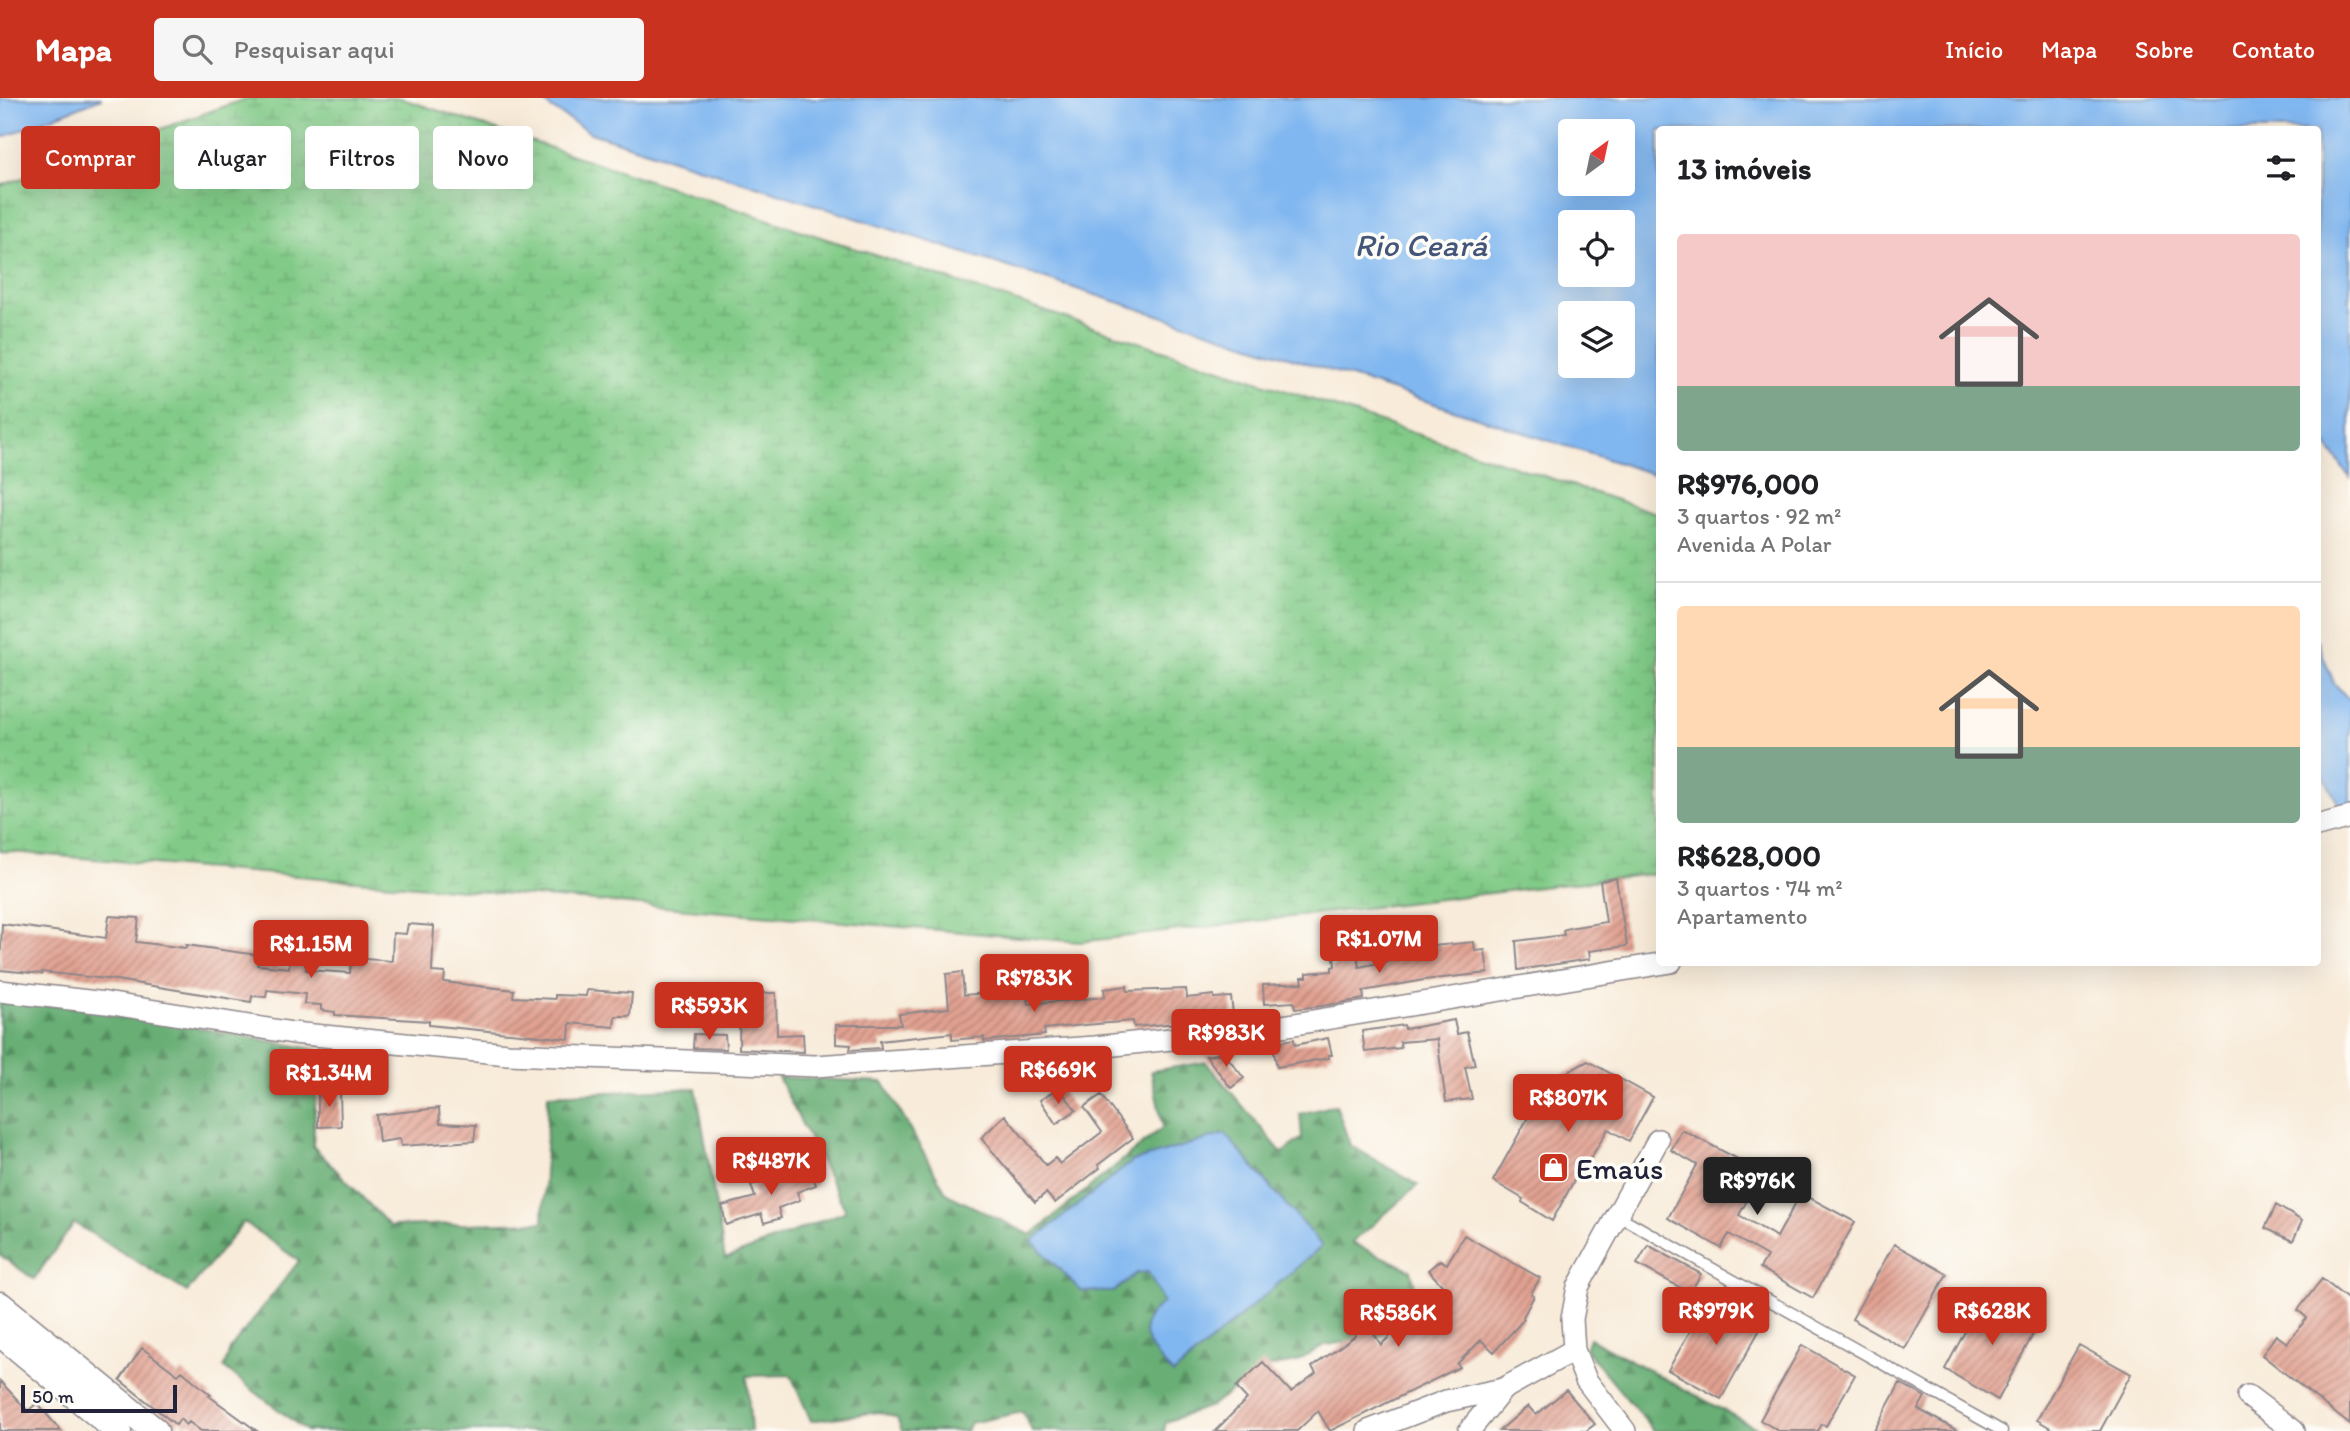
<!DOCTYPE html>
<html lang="pt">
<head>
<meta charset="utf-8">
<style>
  body { margin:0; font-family:Itim,sans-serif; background:#f6f6f6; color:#202124; height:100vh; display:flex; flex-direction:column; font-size:26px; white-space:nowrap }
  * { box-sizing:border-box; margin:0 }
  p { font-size:23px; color:#757577 }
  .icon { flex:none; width:38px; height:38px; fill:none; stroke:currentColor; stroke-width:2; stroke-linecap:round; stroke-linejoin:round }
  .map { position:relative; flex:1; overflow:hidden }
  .details { position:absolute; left:1656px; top:28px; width:665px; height:840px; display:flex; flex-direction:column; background:#fff; border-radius:7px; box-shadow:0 7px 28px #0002 }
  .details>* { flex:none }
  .hud { position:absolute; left:21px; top:28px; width:665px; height:63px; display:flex; gap:14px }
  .needle { width:46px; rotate:33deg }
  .controls { position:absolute; left:1558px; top:21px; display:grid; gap:14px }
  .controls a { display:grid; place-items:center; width:77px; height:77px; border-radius:7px; background:#fff; box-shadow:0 7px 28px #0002; font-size:35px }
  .scale { position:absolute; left:21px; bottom:18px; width:156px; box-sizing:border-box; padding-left:7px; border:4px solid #22223b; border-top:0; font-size:19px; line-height:24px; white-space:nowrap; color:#22223b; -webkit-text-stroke:5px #fdfcf7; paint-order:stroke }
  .price { position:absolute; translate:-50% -60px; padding:0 16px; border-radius:7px; background:#c8321e; color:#fff; font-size:23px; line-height:46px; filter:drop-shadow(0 2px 4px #0008) }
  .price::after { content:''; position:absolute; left:50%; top:42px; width:21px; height:16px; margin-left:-10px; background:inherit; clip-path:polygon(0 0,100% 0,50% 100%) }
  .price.selected { background:#222; color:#fff }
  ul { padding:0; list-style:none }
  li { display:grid; align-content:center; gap:14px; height:371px; padding:0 21px }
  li+li { border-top:2px solid #e0e0e0 }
  li span { display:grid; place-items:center; height:217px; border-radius:7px; color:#555 }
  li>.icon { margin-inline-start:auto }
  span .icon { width:126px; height:126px; fill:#fffc; stroke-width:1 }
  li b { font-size:30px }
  h2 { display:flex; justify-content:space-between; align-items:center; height:84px; padding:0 21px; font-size:30px }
  .tag { padding:0 24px; border-radius:7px; background:#fff; box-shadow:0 7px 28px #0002; font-size:24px; line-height:63px }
  .tag.selected { background:#c8321e; color:#fff }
  header { display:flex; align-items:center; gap:42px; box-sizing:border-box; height:98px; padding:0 35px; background:#c8321e; color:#fff }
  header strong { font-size:33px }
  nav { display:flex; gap:38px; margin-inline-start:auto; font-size:24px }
  .search { width:490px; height:63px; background:#f6f6f6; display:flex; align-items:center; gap:18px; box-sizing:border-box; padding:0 24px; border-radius:7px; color:#757577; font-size:26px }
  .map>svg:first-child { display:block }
  .forest { fill:url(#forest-firs); stroke:#456858; stroke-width:2 }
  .wetland { fill:url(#wetland-marsh); stroke:#527661; stroke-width:2 }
  .water { fill:#81b7f0; stroke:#526c96; stroke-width:2; fill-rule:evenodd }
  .building { fill:url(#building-hatch) }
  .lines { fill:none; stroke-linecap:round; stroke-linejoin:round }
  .service-casing { stroke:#8d868a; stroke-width:13 }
  .minor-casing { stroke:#8d868a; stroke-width:24 }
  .tertiary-casing { stroke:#8d868a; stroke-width:29 }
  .service { stroke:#fff; stroke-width:10 }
  .minor { stroke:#fff; stroke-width:21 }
  .tertiary { stroke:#fff; stroke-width:26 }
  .labels { text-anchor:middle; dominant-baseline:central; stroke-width:7; stroke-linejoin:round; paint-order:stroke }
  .poi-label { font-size:30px; fill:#22223b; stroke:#fdfcf7; text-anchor:start }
  .water-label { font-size:32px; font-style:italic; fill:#43567a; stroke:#fdfcf7 }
</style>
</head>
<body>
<header>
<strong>Mapa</strong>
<div class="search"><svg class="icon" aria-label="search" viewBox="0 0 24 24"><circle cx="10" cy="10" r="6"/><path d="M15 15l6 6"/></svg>Pesquisar aqui</div>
<nav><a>Início</a><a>Mapa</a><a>Sobre</a><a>Contato</a></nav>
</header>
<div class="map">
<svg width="2350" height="1333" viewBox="0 0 2350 1333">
  <defs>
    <pattern id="forest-firs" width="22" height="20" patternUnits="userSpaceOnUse" patternTransform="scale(1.75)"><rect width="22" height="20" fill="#68ae74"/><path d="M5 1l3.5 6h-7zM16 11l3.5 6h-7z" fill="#558d60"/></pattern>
    <pattern id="wetland-marsh" width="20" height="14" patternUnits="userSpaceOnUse" patternTransform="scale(1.75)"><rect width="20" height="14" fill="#81ca87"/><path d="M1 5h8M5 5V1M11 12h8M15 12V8" fill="none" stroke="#6fad75"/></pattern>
    <pattern id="building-hatch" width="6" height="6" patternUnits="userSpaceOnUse" patternTransform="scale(1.75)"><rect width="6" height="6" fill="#e1a191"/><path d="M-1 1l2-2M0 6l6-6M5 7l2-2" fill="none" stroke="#b68378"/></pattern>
  </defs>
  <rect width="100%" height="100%" fill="#fdfcf7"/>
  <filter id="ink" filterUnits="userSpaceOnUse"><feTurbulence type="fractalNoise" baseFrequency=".0143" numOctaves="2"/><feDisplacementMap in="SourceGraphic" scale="14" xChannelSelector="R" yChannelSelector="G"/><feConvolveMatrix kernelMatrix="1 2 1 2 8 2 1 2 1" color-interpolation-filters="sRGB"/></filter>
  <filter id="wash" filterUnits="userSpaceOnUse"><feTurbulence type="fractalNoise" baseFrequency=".00686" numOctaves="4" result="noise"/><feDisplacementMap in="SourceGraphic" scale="28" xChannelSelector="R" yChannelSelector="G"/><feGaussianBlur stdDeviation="1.57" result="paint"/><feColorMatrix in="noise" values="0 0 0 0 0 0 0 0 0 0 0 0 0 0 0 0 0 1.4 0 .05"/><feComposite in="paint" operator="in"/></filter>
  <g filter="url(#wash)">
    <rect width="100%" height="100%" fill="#f8ebd9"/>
    <!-- forest -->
    <path class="forest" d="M0 904 88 909 318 952 313 1048 390 1128 543 1124 548 997 696 990 725 1161 846 1113 778 979 883 984 947 1096 1031 1137 1163 1029 1151 973 1206 964 1282 1055 1302 1040 1300 1016 1336 1007 1350 1047 1418 1087 1352 1145 1411 1172 1420 1210 1373 1241 1325 1247 1296 1264 1261 1270 1213 1307 1166 1324 1164 1333H1032L1023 1314 970 1325 966 1333H902L897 1320 879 1314 811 1323 791 1277 747 1278 751 1333H306L224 1270 230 1251 299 1163 244 1124 187 1194 74 1125 34 1181 0 1157Z
      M1589 1240 1762 1333H1654L1585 1251Z"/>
    <!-- wetland -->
    <path class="wetland" d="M248 0H400L1659 416V775L1080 844 0 753V88Z"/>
    <!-- water -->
    <path class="water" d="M0 0H102L0 40Z
      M540 0H2350V380L2321 339 2317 341V32H1659V378L591 35 551 10ZM1622 33V86H1570V33ZM1622 124V177H1570V124ZM1570 215H1622V268H1570Z
      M2317 542 2334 585 2350 603V707L2341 711 2317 666Z
      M1225 1036 1322 1148 1173 1276C1161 1261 1136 1241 1148 1220 1151 1214 1159 1209 1163 1204L1148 1174 1137 1175 1113 1194 1081 1193 1032 1143 1133 1063Z"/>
    <g id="blocks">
      <!-- building -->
      <path class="building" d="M1616 780 1627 848 1589 853 1590 861 1518 872 1516 843 1564 837 1563 832 1569 830 1606 824 1600 783Z
        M109 818 139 820 136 844 186 850V847L258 857 257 867 289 870 290 860 306 861V872L350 875 351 860 392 863 393 835 406 836 408 826 434 828 432 874 445 875 444 884 514 892 513 899 555 901V897L586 898 587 892 632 895 630 918H615L614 929 570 925 569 941 429 927V923L335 917V914L321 912V907L304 906 305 896 267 892 266 899 252 898 251 904 116 882 42 874V876L0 872 2 826 106 840Z
        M1422 843 1423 849 1474 844 1475 853 1485 852 1488 875 1424 882 1363 893 1364 901 1322 908 1295 911 1294 904 1264 906 1263 887 1303 885 1302 879H1307V875L1332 873V869L1335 868 1334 859 1357 856 1359 869 1398 861 1407 859 1406 844Z
        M1024 872 1028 906 1105 899 1104 891 1127 888V893L1186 891 1187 900 1214 897V900L1231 899 1233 916H1230V919L1187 920 1188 924 1134 929 1133 923 1085 927 1044 931 1045 937 984 943V939L952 942V935L880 943 881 950 850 952 851 947 836 946V927H901L899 916 949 910 946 876 962 874 964 897 1009 893 1006 873Z
        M740 895H776L777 937 803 936 804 954 739 951Z
        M1454 922 1457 936 1467 934 1475 967 1465 969 1472 1001 1446 1004 1437 941 1400 944 1401 950 1365 954 1362 933 1404 927 1405 931Z
        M694 936 725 937 726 951 693 950Z
        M1328 940 1332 957H1328L1329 960 1277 969 1272 945 1294 941 1295 947Z
        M1224 955 1244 980 1231 990 1206 958Z
        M1588 963 1653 999 1629 1043 1608 1031 1586 1068 1583 1066 1552 1123 1522 1104 1523 1101 1493 1083 1547 985Z
        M1059 990 1076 1012 1056 1026 1040 1002Z
        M318 994H340L341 1028 318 1029Z
        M1101 997 1133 1040 1098 1067 1100 1070 1055 1105 1046 1095 1035 1104 981 1040 1005 1017 1046 1067 1055 1060 1060 1066 1102 1034 1084 1009Z
        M439 1010 440 1025 476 1027 474 1043 401 1048 400 1041 379 1044 376 1017Z
        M1682 1032 1763 1074 1739 1117 1777 1139 1801 1095 1855 1124 1813 1200 1760 1170 1767 1158 1729 1136 1721 1150 1668 1120 1697 1067 1671 1052Z
        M809 1067 816 1087 797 1094 800 1102 778 1110 781 1120 764 1125 761 1116 726 1127 722 1108 755 1099 751 1087Z
        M2276 1107 2302 1123 2293 1143 2265 1130Z
        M1464 1137 1540 1180 1531 1196 1534 1198 1523 1219 1524 1221 1494 1254 1481 1242 1457 1266 1460 1269 1330 1333 1318 1313 1297 1333H1215L1247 1301 1236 1289 1263 1264 1291 1294 1316 1275 1312 1269 1355 1238V1236L1368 1226 1381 1247 1397 1231 1402 1236 1439 1200 1434 1196 1442 1187 1428 1172 1440 1162 1447 1166Z
        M1894 1146 1947 1176 1905 1251 1852 1221Z
        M1648 1147 1701 1176 1690 1195 1637 1166Z
        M2322 1181 2350 1203V1327L2262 1257 2276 1237 2287 1245 2307 1220 2298 1212Z
        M1985 1196 2039 1225 1998 1302 1945 1271Z
        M1710 1198 1763 1226 1721 1301 1668 1272Z
        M1802 1247 1855 1277 1826 1328 1822 1326 1818 1333H1779L1760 1322Z
        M2079 1247 2131 1276 2100 1333H2056L2037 1322Z
        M142 1250 178 1277 182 1273 211 1297 209 1298 257 1333H201L189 1324 186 1327 180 1321 176 1327 120 1282Z
        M0 1283 28 1313 37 1305 61 1333H0Z
        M1900 1285 1925 1299 1918 1311 1958 1333H1874Z
        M1566 1292 1595 1326 1586 1333H1499L1528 1308 1536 1317Z"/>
    </g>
  </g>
  <g filter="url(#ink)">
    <use href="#blocks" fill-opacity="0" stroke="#8d868a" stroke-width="2"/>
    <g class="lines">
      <defs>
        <path id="service" d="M1617 1117 2002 1333"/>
        <path id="minor" d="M2317 728 2350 719
          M0 893 106 905 293 935 508 956 815 968 1095 949 1258 932 1671 864
          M2248 1298 2294 1333
          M1368 1333 1446 1303 1503 1291 1574 1252
          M1469 1333 1503 1291
          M1625 1333 1586 1282 1574 1252 1572 1221 1578 1189 1658 1042"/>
        <path id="tertiary" d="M0 1207 155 1333
          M0 1235 118 1333"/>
      </defs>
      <!-- service casing -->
      <use href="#service" class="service-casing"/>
      <!-- minor casing -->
      <use href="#minor" class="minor-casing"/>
      <!-- tertiary casing -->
      <use href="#tertiary" class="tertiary-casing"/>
      <!-- service -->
      <use href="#service" class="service"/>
      <!-- minor -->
      <use href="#minor" class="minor"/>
      <!-- tertiary -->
      <use href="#tertiary" class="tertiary"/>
    </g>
  </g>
  <!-- icons -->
  <defs>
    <symbol id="shop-square" viewBox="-11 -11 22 22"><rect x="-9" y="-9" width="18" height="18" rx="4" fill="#c8321e" stroke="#fdfcf7"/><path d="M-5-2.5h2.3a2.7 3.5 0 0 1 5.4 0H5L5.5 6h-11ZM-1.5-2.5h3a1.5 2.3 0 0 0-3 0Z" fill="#fff"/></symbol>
  </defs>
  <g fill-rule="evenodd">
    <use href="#shop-square" x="1536" y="1052" width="35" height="35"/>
  </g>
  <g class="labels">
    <!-- poi labels -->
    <g class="poi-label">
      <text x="1576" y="1070">Emaús</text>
    </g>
    <!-- water labels -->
    <g class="water-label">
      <text x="1421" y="147">Rio Ceará</text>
    </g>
  </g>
</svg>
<div class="controls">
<a><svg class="needle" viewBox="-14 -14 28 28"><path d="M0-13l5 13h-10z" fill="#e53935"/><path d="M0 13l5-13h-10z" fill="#757577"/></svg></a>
<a><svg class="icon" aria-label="locate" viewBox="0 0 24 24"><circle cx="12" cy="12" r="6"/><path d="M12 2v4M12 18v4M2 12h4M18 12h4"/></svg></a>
<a><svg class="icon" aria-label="layers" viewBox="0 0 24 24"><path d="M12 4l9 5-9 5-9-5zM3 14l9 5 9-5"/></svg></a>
</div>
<div class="scale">50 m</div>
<b class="price" style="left:1379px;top:877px">R$1.07M</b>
<b class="price" style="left:311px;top:882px">R$1.15M</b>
<b class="price" style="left:1034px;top:916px">R$783K</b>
<b class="price" style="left:709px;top:944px">R$593K</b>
<b class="price" style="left:1226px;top:971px">R$983K</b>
<b class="price" style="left:1058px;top:1008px">R$669K</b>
<b class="price" style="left:329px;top:1011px">R$1.34M</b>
<b class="price" style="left:1568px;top:1036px">R$807K</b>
<b class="price" style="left:771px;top:1099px">R$487K</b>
<b class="price selected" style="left:1757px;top:1119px">R$976K</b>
<b class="price" style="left:1716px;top:1249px">R$979K</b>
<b class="price" style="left:1992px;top:1249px">R$628K</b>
<b class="price" style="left:1398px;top:1251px">R$586K</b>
<div class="hud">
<a class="tag selected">Comprar</a>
<a class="tag">Alugar</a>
<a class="tag">Filtros</a>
<a class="tag">Novo</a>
</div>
<section class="details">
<h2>13 imóveis<svg class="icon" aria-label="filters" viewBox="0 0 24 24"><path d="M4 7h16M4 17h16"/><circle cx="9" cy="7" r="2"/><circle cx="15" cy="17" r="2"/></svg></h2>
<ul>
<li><span style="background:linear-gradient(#f6c9c9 70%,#7fa58c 0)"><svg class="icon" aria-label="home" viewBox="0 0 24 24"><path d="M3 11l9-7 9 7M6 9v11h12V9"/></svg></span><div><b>R$976,000</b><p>3 quartos · 92 m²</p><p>Avenida A Polar</p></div></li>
<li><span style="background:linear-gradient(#ffd9b3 65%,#7fa58c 0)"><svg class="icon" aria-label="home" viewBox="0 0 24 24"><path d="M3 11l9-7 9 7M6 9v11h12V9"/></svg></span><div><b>R$628,000</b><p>3 quartos · 74 m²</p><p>Apartamento</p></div></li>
</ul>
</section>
</div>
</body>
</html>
